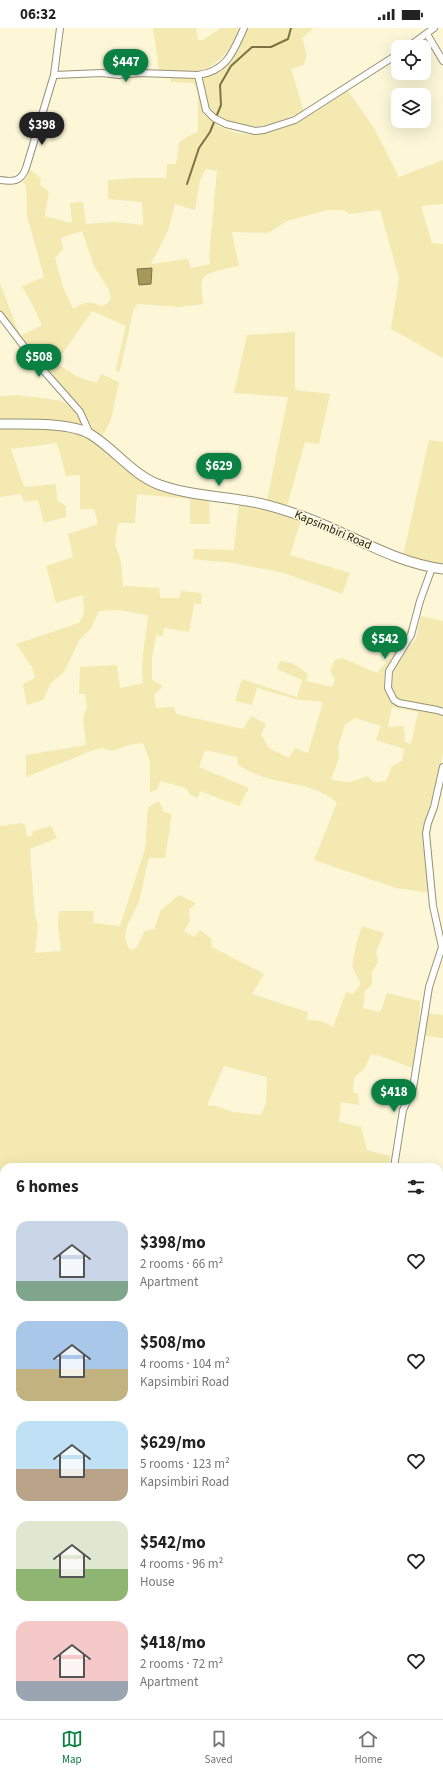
<!DOCTYPE html>
<html lang="en">
<head>
<meta charset="utf-8">
<style>
  body { margin:0; font-family:"Source Sans 3",sans-serif; background:#f6f6f6; color:#222; height:100vh; display:flex; flex-direction:column; font-size:15px; white-space:nowrap }
  * { box-sizing:border-box; margin:0 }
  p { font-size:13px; color:#767676 }
  .icon { flex:none; width:22px; height:22px; fill:none; stroke:currentColor; stroke-width:2; stroke-linecap:round; stroke-linejoin:round }
  .map { position:relative; flex:1; overflow:hidden }
  .drawer { position:absolute; left:0px; top:1135px; width:443px; height:556px; display:flex; flex-direction:column; background:#fff; border-radius:12px 12px 0 0; box-shadow:0 4px 16px #0002 }
  .drawer>* { flex:none }
  .buttons { position:absolute; left:391px; top:12px; display:grid; gap:8px }
  .buttons a { display:grid; place-items:center; width:40px; height:40px; border-radius:8px; background:#fff; box-shadow:0 4px 16px #0002; font-size:20px }
  .price { position:absolute; translate:-50% -34px; padding:0 9px; border-radius:14px; background:#0b8043; color:#fff; font-size:13px; line-height:26px; filter:drop-shadow(0 1px 2px #0008) }
  .price::after { content:''; position:absolute; left:50%; top:24px; width:12px; height:9px; margin-left:-6px; background:inherit; clip-path:polygon(0 0,100% 0,50% 100%) }
  .price.on { background:#222; color:#fff }
  ul { padding:0; list-style:none }
  li { display:flex; align-items:center; gap:12px; height:100px; padding:0 16px }
  li span { display:grid; place-items:center; flex:none; width:112px; height:80px; border-radius:12px; color:#555 }
  li>.icon { margin-inline-start:auto }
  span .icon { width:48px; height:48px; fill:#fffc; stroke-width:1 }
  li b { font-size:17px }
  h2 { display:flex; justify-content:space-between; align-items:center; height:48px; padding:0 16px; font-size:17px }
  .status { display:flex; justify-content:space-between; align-items:center; height:28px; padding:0 20px; background:#fff; direction:ltr }
  .status svg { height:11px; fill:currentColor }
  .tab-bar { display:flex; justify-content:space-around; align-items:center; height:56px; border-top:1px solid #e0e0e0; background:#fff; font-size:11px; color:#767676 }
  .tab-bar a { display:grid; justify-items:center; gap:2px }
  .tab-bar .on { color:#0b8043 }
  .map>svg:first-child { display:block }
  .green { fill:#f3e9b1; fill-rule:evenodd }
  .water { fill:#a59959; stroke:#7c7343 }
  .lines { fill:none; stroke-linecap:round; stroke-linejoin:round }
  .stream { stroke:#7c7343; stroke-width:2 }
  .street-casing { stroke:#979275; stroke-width:8 }
  .secondary-casing { stroke:#979275; stroke-width:11 }
  .street { stroke:#fff; stroke-width:6 }
  .secondary { stroke:#fff; stroke-width:9 }
  .labels { text-anchor:middle; dominant-baseline:central; stroke-width:3; stroke-linejoin:round; paint-order:stroke }
  .street-label { font-size:12px; fill:#1d1b10; stroke:#fdf7d8 }
</style>
</head>
<body>
<div class="status"><b>06:32</b><svg viewBox="0 0 49 12"><path d="M0 12V9h3v3zM5 12V6h3v6zM10 12V3h3v9zM15 12V0h3v12zM26 1h20v11H26zM47 4h2v5h-2z"/></svg></div>
<div class="map">
<svg width="443" height="1691" viewBox="0 0 443 1691">
  <rect width="100%" height="100%" fill="#fdf7d8"/>
  <!-- green -->
  <path class="green" d="M153 0H196L198 12H203L221 0H240C234 18 216 41 196 44 184 45 171 43 159 42Z
    M248 0H314L302 10 307 27 304 37 291 41 304 84C288 89 270 98 253 99 237 100 214 90 207 74 204 66 203 57 202 49 229 44 238 24 248 0Z
    M171 48 195 49 199 59 203 86C209 90 214 95 220 98 266 123 311 86 348 63L374 100 399 149 443 132V176L421 178 432 215 443 216V330L391 301 399 250 380 182 349 186 345 182H328L287 193 268 205 232 204 239 238C230 240 204 243 202 253 200 259 203 269 203 276L179 279 138 276 134 280 120 342 117 345 116 340 126 298 92 283 56 335 78 349 97 355 101 346 119 354 111 392 102 409 93 401 86 387 0 283V255L20 308 42 297 34 280 22 258 44 249 27 188 26 158 23 154 27 149 29 141 41 150 40 157 49 164 45 188 72 195 70 175 83 174 86 196 114 194 143 197 142 174 108 171V152L135 150H166L167 136H176L179 115 186 109 198 104V67L194 55 171 54ZM206 141 217 143 209 230 210 236 191 240 188 231 151 236 168 203 175 176 195 182 200 152ZM82 203 94 238 109 262 111 270 107 276 101 278C88 272 85 274 73 281L63 259 55 230 63 221 61 210Z
    M295 304V362L330 366 319 416 305 414 287 478 267 472 288 369 234 365 247 307Z
    M16 367C28 369 58 370 68 376 76 381 80 390 83 399L0 393V368Z
    M19 400H44L82 406 102 419 125 441 139 451 209 471 210 496H190V471L137 466 135 495H118L115 516 121 534 123 558 159 560 160 570H179L181 563 202 565 201 576H194L189 604 164 600 163 608 156 607 152 631V652L163 658 154 667 156 680 174 679 176 686 243 701 251 688 266 696 261 706 269 720 289 730 295 720 308 725 323 674 295 671 257 660 252 677 235 673 242 651 297 669 302 652 277 641 280 633 292 635 308 646 306 653 332 659 335 651 330 643 335 632 342 630 377 645 394 625 413 592C411 602 406 611 401 620 397 628 390 634 387 641 381 654 385 669 396 677L441 686 443 688V726L424 803 429 865 396 860 314 832 337 775C316 755 283 757 258 747 251 745 244 740 238 737L237 729 205 722 199 739 249 760 239 778 200 763 197 770 189 766 186 760 160 753 157 762 150 764V733L143 715 129 717 112 723 102 720 91 723 26 749V727L86 717 83 690 87 680 85 666H79L80 639 117 637 120 660 143 655C140 633 146 610 148 587L119 582 99 583 91 600 79 613 64 644 51 655 43 672 27 677 23 656 35 650 32 639 16 616 79 595 84 585 83 567 56 575 46 538 73 529 68 506 98 496 94 481H80V447L66 448 57 415 11 421 24 459 56 456 57 472 66 478V489L44 495 38 472 24 474 21 466 0 469V401ZM392 679 418 684 411 716 405 714 404 698 388 699ZM355 690 381 698 376 712 404 721 402 733 392 738 386 753 373 754 368 748 350 754 331 752 339 730 338 719 345 697Z
    M429 412 443 414V538L403 528Z
    M239 475 269 481 301 492 290 527 350 545 342 566 284 545 233 535 193 531 194 521 234 522Z
    M421 588 443 593V680L401 673 395 669 391 659 390 649 395 638 416 610Z
    M159 773 164 784 172 786 165 830H149C145 844 143 857 140 870 135 888 117 903 130 922L136 920 145 903 154 901 161 882 179 867 196 875 189 882 190 893 184 903 194 909 200 902 211 910 212 919 264 946 252 966 308 984 307 992 322 993 333 999 346 964 353 966 361 956 352 939 356 917 362 898 384 905 376 923 378 934 372 944V957L365 963 363 980 380 984 387 965 420 973 419 996 412 1040 383 1029 371 1026 365 1040 354 1050 353 1064 358 1066 359 1077 341 1074 339 1094 361 1099 367 1122 390 1128 389 1139H4V1277L0 1286V798L21 795 25 796 27 809 32 808 33 803 51 798 57 810 30 821 35 888 38 896 35 925 61 923 58 896 59 883H94L93 895 120 898 145 821 148 779ZM224 1038 267 1049 266 1075 261 1087 233 1084 217 1078 207 1077Z
    M427 985 443 987V1010L425 1008Z
    M439 1178H443V1618L439 1617Z"/>
  <!-- water -->
  <path class="water" d="M152 240 151 256 139 257 137 241Z"/>
  <g class="lines">
    <!-- stream -->
    <path class="stream" d="M187 156 199 120 210 104 221 77 220 57 231 38 252 19H271L288 11 291 0"/>
    <defs>
      <path id="street" d="M427 6 443 33
        M408 19 434 0
        M54 47 102 45 119 47 139 45 198 47C227 43 233 24 244 0
        M198 47 206 82 214 90 226 96 255 103 264 102 295 92 398 26
        M0 152C13 154 21 154 26 140L54 47 60 0
        M0 287 35 333 80 384 90 406
        M432 540 420 573 411 607 389 643 388 660 394 672 399 675 437 682 443 684
        M394 1139 403 1082 413 1060 429 959 442 919 433 878 426 805 428 795 434 779 443 739"/>
      <path id="secondary" d="M0 396C23 396 71 394 90 406 115 421 131 446 160 457 189 467 217 468 247 473 262 475 278 480 293 485 344 501 389 534 443 541
        M0 1415 4 1417
        M439 1621 443 1622"/>
    </defs>
    <!-- street casing -->
    <use href="#street" class="street-casing"/>
    <!-- secondary casing -->
    <use href="#secondary" class="secondary-casing"/>
    <!-- street -->
    <use href="#street" class="street"/>
    <!-- secondary -->
    <use href="#secondary" class="secondary"/>
  </g>
  <g class="labels">
    <!-- street labels -->
    <g class="street-label">
      <text transform="translate(333 502) rotate(23)">Kapsimbiri Road</text>
    </g>
  </g>
</svg>
<div class="buttons">
<a><svg class="icon" aria-label="locate" viewBox="0 0 24 24"><circle cx="12" cy="12" r="6"/><path d="M12 2v4M12 18v4M2 12h4M18 12h4"/></svg></a>
<a><svg class="icon" aria-label="layers" viewBox="0 0 24 24"><path d="M12 4l9 5-9 5-9-5zM3 14l9 5 9-5"/></svg></a>
</div>
<b class="price" style="left:126px;top:55px">$447</b>
<b class="price on" style="left:42px;top:118px">$398</b>
<b class="price" style="left:39px;top:350px">$508</b>
<b class="price" style="left:219px;top:459px">$629</b>
<b class="price" style="left:385px;top:632px">$542</b>
<b class="price" style="left:394px;top:1085px">$418</b>
<section class="drawer">
<h2>6 homes<svg class="icon" aria-label="filters" viewBox="0 0 24 24"><path d="M4 7h16M4 17h16"/><circle cx="9" cy="7" r="2"/><circle cx="15" cy="17" r="2"/></svg></h2>
<ul>
<li><span style="background:linear-gradient(#c9d6e8 75%,#7fa58c 0)"><svg class="icon" aria-label="home" viewBox="0 0 24 24"><path d="M3 11l9-7 9 7M6 9v11h12V9"/></svg></span><div><b>$398/mo</b><p>2 rooms · 66 m²</p><p>Apartment</p></div><svg class="icon" aria-label="heart" viewBox="0 0 24 24"><path d="M12 20l-8-8c-3-5 5-10 8-4 3-6 11-1 8 4z"/></svg></li>
<li><span style="background:linear-gradient(#a9c7e8 60%,#c2b280 0)"><svg class="icon" aria-label="home" viewBox="0 0 24 24"><path d="M3 11l9-7 9 7M6 9v11h12V9"/></svg></span><div><b>$508/mo</b><p>4 rooms · 104 m²</p><p>Kapsimbiri Road</p></div><svg class="icon" aria-label="heart" viewBox="0 0 24 24"><path d="M12 20l-8-8c-3-5 5-10 8-4 3-6 11-1 8 4z"/></svg></li>
<li><span style="background:linear-gradient(#bfe0f5 60%,#b9a48a 0)"><svg class="icon" aria-label="home" viewBox="0 0 24 24"><path d="M3 11l9-7 9 7M6 9v11h12V9"/></svg></span><div><b>$629/mo</b><p>5 rooms · 123 m²</p><p>Kapsimbiri Road</p></div><svg class="icon" aria-label="heart" viewBox="0 0 24 24"><path d="M12 20l-8-8c-3-5 5-10 8-4 3-6 11-1 8 4z"/></svg></li>
<li><span style="background:linear-gradient(#dfe7d0 60%,#8fb573 0)"><svg class="icon" aria-label="home" viewBox="0 0 24 24"><path d="M3 11l9-7 9 7M6 9v11h12V9"/></svg></span><div><b>$542/mo</b><p>4 rooms · 96 m²</p><p>House</p></div><svg class="icon" aria-label="heart" viewBox="0 0 24 24"><path d="M12 20l-8-8c-3-5 5-10 8-4 3-6 11-1 8 4z"/></svg></li>
<li><span style="background:linear-gradient(#f6c9c9 75%,#9aa5b1 0)"><svg class="icon" aria-label="home" viewBox="0 0 24 24"><path d="M3 11l9-7 9 7M6 9v11h12V9"/></svg></span><div><b>$418/mo</b><p>2 rooms · 72 m²</p><p>Apartment</p></div><svg class="icon" aria-label="heart" viewBox="0 0 24 24"><path d="M12 20l-8-8c-3-5 5-10 8-4 3-6 11-1 8 4z"/></svg></li>
</ul>
</section>
</div>
<nav class="tab-bar">
<a class="on"><svg class="icon" aria-label="map" viewBox="0 0 24 24"><path d="M3 6l6-2 6 2 6-2v14l-6 2-6-2-6 2zM9 4v14M15 6v14"/></svg>Map</a>
<a><svg class="icon" aria-label="saved" viewBox="0 0 24 24"><path d="M7 4h10v16l-5-4-5 4z"/></svg>Saved</a>
<a><svg class="icon" aria-label="home" viewBox="0 0 24 24"><path d="M3 11l9-7 9 7M6 9v11h12V9"/></svg>Home</a>
</nav>
</body>
</html>
